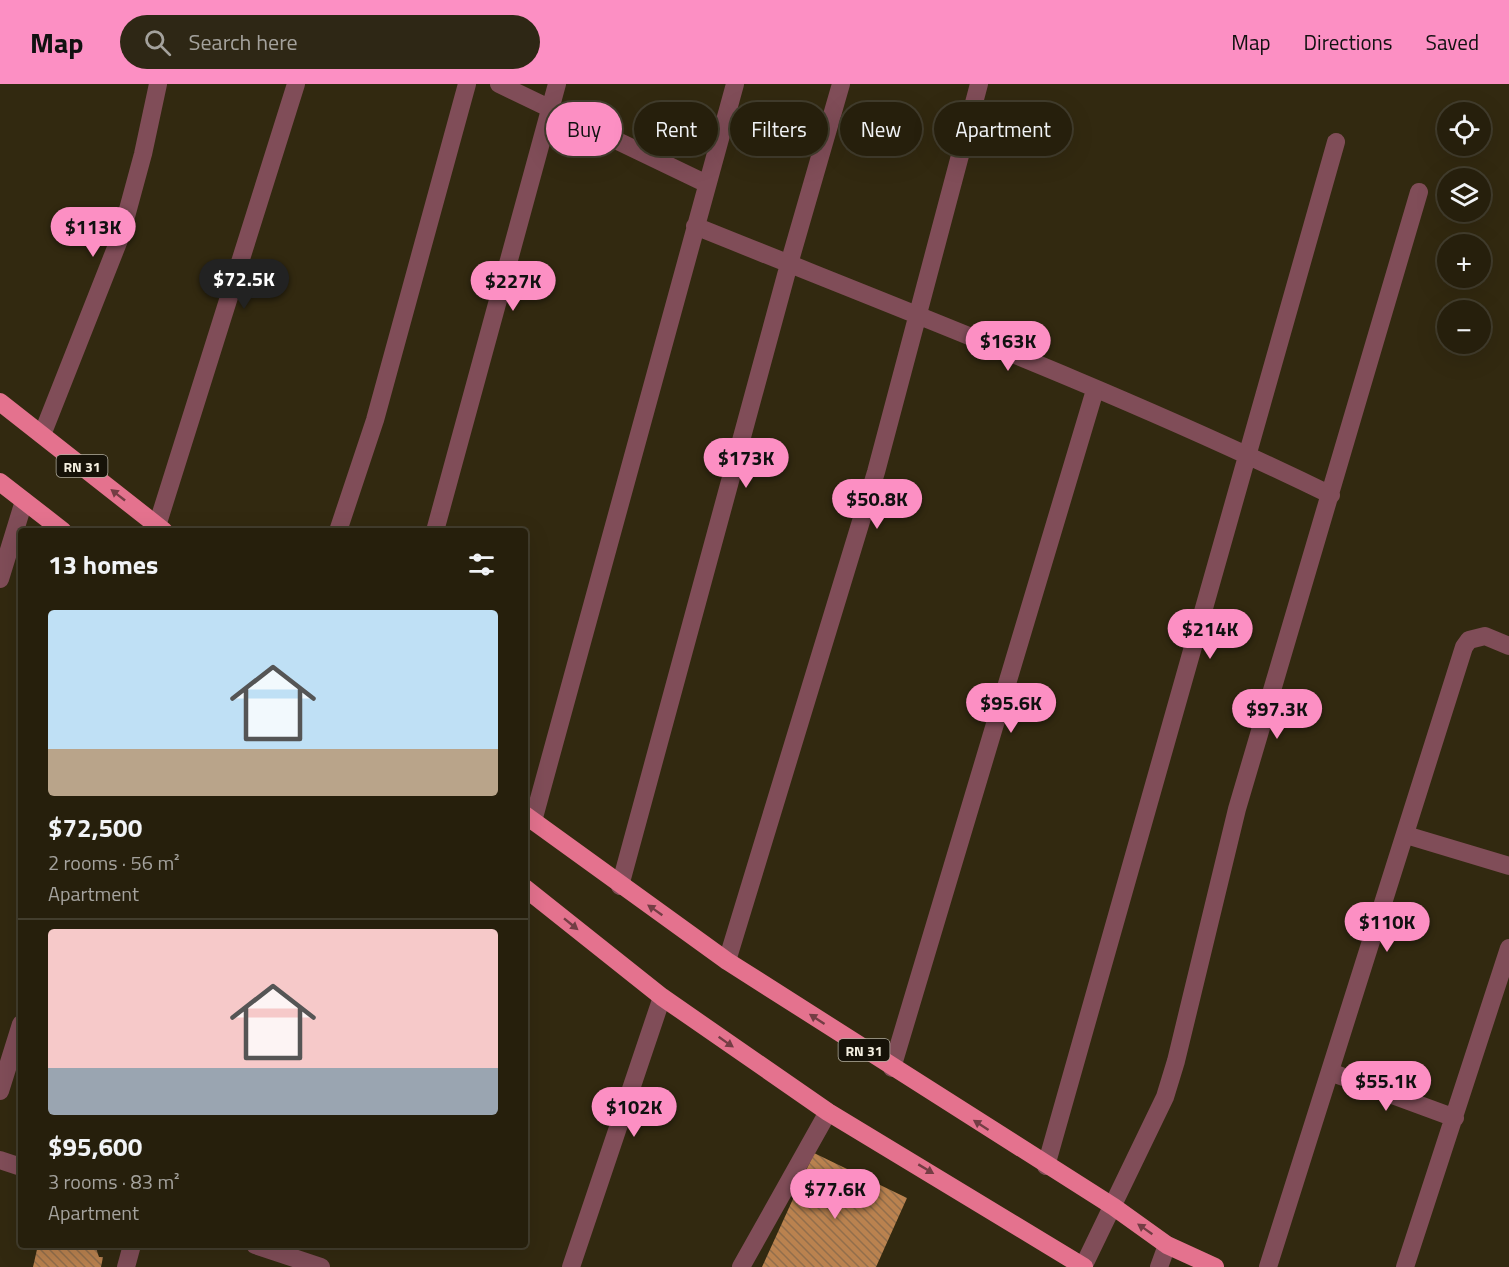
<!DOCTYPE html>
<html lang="en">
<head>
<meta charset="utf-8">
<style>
  body { margin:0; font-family:"Titillium Web",sans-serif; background:#2e2715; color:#f1f3f6; height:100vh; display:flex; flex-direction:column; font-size:22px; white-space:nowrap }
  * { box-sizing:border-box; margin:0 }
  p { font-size:20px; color:#a4a29d }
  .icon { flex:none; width:33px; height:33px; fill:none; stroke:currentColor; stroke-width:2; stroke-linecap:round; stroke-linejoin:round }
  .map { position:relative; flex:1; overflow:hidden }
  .sheet { position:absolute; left:18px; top:444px; width:510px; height:720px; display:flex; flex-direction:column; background:#261f0c; border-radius:6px; box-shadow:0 6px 24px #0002,0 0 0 2px #423d2d }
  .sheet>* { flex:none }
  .hud { position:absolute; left:546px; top:18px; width:570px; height:54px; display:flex; gap:12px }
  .fabs { position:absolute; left:1437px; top:18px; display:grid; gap:12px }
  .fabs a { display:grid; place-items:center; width:54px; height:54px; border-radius:50%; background:#261f0c; box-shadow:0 6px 24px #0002,0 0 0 2px #423d2d; font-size:30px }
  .price { position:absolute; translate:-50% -51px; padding:0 14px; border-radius:21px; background:#fc8fc3; color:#111; font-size:20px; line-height:39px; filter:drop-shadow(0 2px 3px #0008) }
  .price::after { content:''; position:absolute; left:50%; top:36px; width:18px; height:14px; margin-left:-9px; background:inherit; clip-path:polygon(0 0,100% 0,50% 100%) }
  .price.active { background:#222; color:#fff }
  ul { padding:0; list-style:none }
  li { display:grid; align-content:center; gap:12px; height:318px; padding:0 30px }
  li+li { border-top:2px solid #423d2d }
  li span { display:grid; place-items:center; height:186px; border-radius:6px; color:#555 }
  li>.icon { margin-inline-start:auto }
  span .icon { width:108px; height:108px; fill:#fffc; stroke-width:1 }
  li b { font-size:26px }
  h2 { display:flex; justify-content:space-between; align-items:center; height:72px; padding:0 30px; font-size:26px }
  .pill { padding:0 21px; border-radius:27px; background:#261f0c; box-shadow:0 6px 24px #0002,0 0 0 2px #423d2d; font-size:21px; line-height:54px }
  .pill.active { background:#fc8fc3; color:#111 }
  header { display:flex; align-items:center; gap:36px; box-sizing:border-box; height:84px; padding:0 30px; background:#fc8fc3; color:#111 }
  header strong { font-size:28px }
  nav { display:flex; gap:33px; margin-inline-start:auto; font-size:21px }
  .search { width:420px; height:54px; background:#2e2715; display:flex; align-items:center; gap:15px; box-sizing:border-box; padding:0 21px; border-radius:33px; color:#a4a29d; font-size:22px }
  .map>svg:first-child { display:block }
  .building { fill:url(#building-back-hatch) }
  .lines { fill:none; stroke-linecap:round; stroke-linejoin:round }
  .minor { stroke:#804d58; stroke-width:18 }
  .trunk { stroke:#e4728e; stroke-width:18 }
  .oneway { fill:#733d44 }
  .labels { text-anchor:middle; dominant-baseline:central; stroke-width:6; stroke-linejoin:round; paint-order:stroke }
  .shield { fill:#161208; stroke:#b1ad9f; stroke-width:1.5 }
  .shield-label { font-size:14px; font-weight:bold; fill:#f4efe0 }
</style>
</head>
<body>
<header>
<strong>Map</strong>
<div class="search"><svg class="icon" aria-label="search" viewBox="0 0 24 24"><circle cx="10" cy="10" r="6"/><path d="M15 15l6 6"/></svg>Search here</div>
<nav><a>Map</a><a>Directions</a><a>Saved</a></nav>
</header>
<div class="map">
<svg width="1509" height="1183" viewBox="0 0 1509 1183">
  <defs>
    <pattern id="building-back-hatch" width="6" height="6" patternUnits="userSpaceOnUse" patternTransform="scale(1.5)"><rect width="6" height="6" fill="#ba824f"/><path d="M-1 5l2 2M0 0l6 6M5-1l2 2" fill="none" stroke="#926e4b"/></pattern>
  </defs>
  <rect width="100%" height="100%" fill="#322910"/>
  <!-- building -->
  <path class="building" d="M814 1069 907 1114 876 1183H762Z
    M38 1161H78L77 1166 95 1161 99 1173H103L101 1183H33Z"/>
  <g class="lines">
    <!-- minor -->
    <path class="minor" d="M499 0 707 100
      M695 142C908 228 1124 310 1331 411
      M42 351 121 151 143 70 158 0
      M157 442 296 0
      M338 447 375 336 467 0
      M435 447 557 0
      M0 495 24 417
      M533 737 735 0
      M1406 751 1509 782
      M620 802 789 180 841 0
      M727 877 876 388 979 0
      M892 984 1095 306
      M1330 988 1455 1034
      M0 1007 21 940
      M0 1076 21 1083
      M1046 1082 1336 58
      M255 1161 321 1183
      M126 1183 132 1161
      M571 1183 662 913
      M741 1183 828 1028
      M1083 1183 1165 1013 1176 977 1237 725 1419 108
      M1159 1183 1167 1161
      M1268 1183 1464 563 1469 556 1485 552 1509 562
      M1405 1183 1509 864"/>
    <!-- trunk -->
    <path class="trunk" d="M0 318 164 447
      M0 398 63 447
      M525 731 727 877 1114 1123 1167 1161 1215 1183
      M525 804 662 913 828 1028 1084 1183"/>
  </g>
  <!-- one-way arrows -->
  <defs><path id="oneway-solid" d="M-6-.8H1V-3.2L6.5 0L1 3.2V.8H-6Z" transform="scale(1.5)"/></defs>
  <g class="oneway">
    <use href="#oneway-solid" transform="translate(118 411) rotate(-142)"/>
    <use href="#oneway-solid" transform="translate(655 826) rotate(-145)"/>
    <use href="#oneway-solid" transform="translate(571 840) rotate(39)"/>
    <use href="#oneway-solid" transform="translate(817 935) rotate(-147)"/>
    <use href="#oneway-solid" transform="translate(726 958) rotate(35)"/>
    <use href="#oneway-solid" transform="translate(981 1041) rotate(-147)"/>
    <use href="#oneway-solid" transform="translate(926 1085) rotate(31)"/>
    <use href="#oneway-solid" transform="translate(1145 1145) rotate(-145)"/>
  </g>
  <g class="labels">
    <!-- shield labels -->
    <g class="shield">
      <rect x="56.5" y="371" width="51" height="22" rx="4.5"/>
      <rect x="838.5" y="955" width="51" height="22" rx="4.5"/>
    </g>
    <g class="shield-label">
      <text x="82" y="382">RN 31</text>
      <text x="864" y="966">RN 31</text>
    </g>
  </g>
</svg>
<div class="fabs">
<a><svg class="icon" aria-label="locate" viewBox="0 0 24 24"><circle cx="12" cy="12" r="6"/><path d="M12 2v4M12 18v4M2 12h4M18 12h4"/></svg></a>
<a><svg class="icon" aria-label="layers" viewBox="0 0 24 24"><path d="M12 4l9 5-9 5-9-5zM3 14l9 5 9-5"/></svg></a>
<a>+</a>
<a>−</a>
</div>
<b class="price" style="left:93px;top:174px">$113K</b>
<b class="price active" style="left:244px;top:226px">$72.5K</b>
<b class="price" style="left:513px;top:228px">$227K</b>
<b class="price" style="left:1008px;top:288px">$163K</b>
<b class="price" style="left:746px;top:405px">$173K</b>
<b class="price" style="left:877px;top:446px">$50.8K</b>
<b class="price" style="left:1210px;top:576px">$214K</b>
<b class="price" style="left:1011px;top:650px">$95.6K</b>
<b class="price" style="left:1277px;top:656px">$97.3K</b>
<b class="price" style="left:1387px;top:869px">$110K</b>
<b class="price" style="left:1386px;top:1028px">$55.1K</b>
<b class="price" style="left:634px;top:1054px">$102K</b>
<b class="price" style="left:835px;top:1136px">$77.6K</b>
<div class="hud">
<a class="pill active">Buy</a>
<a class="pill">Rent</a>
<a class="pill">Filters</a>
<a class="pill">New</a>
<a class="pill">Apartment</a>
</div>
<section class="sheet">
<h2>13 homes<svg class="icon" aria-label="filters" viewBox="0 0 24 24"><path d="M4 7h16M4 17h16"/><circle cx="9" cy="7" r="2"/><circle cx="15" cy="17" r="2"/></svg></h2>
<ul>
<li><span style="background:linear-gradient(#bfe0f5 75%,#b9a48a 0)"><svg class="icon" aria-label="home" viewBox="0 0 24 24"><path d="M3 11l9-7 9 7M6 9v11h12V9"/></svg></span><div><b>$72,500</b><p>2 rooms · 56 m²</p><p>Apartment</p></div></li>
<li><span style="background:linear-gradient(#f6c9c9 75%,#9aa5b1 0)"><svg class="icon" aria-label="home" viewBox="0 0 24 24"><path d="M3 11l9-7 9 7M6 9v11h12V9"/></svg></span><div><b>$95,600</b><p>3 rooms · 83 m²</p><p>Apartment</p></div></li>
</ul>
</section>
</div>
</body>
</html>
